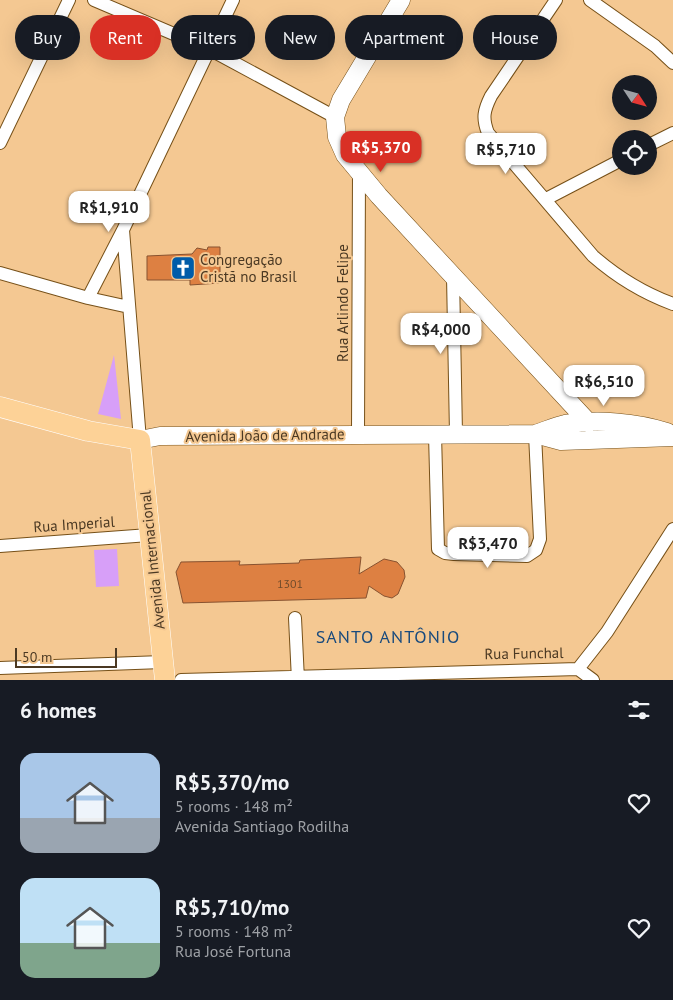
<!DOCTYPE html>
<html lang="en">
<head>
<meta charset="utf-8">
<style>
  body { margin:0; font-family:"PT Sans",sans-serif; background:#20242c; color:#f1f3f6; height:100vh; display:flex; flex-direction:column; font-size:19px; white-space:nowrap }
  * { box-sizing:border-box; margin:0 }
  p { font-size:16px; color:#9ea1a6 }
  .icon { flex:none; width:28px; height:28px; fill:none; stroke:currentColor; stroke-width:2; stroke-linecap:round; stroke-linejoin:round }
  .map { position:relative; height:680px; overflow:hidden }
  .drawer { display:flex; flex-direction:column; background:#171b24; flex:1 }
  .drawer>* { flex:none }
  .top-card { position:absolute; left:15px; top:15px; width:644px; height:45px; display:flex; gap:10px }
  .needle { width:32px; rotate:126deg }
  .controls { position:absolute; left:612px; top:75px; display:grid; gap:10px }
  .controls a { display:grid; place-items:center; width:45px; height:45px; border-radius:50%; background:#171b24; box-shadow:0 5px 20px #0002; font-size:25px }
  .scale { position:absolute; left:15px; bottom:12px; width:102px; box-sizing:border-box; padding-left:5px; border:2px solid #4b3923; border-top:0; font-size:14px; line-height:18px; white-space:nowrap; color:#4b3923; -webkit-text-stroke:4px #f4c892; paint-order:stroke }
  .price { position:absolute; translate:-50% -42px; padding:0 11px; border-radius:10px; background:#fff; color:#222; font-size:16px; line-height:32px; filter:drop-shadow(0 1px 2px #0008) }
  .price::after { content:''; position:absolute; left:50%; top:30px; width:15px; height:11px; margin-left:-8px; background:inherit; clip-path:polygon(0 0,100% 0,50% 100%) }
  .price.on { background:#d93025; color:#fff }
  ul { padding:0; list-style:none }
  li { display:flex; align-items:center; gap:15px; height:125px; padding:0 20px }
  li span { display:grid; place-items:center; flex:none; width:140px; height:100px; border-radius:15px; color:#555 }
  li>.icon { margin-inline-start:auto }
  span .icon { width:60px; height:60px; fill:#fffc; stroke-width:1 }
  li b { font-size:21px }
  h2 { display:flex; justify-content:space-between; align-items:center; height:60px; padding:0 20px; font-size:21px }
  .pill { padding:0 18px; border-radius:22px; background:#171b24; box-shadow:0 5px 20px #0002; font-size:18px; line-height:45px }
  .pill.on { background:#d93025; color:#fff }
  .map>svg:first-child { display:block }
  .green { fill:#d79ff8 }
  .building { fill:#dd8042; stroke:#875230 }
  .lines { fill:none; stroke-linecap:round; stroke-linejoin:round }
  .street-casing { stroke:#765018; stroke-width:14 }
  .secondary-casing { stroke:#765018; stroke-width:19 }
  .primary-casing { stroke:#fff; stroke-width:21 }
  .street { stroke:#fff; stroke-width:12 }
  .secondary { stroke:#fff; stroke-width:18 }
  .primary { stroke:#fdd297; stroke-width:20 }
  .labels { text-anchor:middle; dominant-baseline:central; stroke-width:4; stroke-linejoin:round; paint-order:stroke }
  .number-label { font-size:12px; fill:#704b2b }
  .poi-label { font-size:15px; fill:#4b3923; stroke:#f4c892; text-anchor:start }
  .street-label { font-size:15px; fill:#4b3923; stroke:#f4c892 }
  .quarter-label { font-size:18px; letter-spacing:1px; fill:#184a7d; stroke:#f4c892 }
</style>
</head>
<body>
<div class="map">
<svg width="673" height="680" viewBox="0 0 673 680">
  <rect width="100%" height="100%" fill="#f4c892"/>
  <!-- green -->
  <path class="green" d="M114 355 121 419 98 414Z
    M117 549 119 586 96 587 94 550Z"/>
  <!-- building -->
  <path class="building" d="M208 247H220V283L190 285V280H147V256L192 254 197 248 207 250Z
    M361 557 359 574 384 559 397 562 404 570 405 577 398 594 392 598 384 596 369 586 366 598 183 603 176 572 181 562 240 561 239 565 299 563 300 560Z"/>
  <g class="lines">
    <defs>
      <path id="street" d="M94 0 209 49 335 117
        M556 0 491 96C484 110 482 118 488 133L593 256C617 277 643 293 673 304
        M590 0 655 46 673 63
        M0 143 69 0
        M649 145 673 133
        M546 199 621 160
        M0 273 88 298 129 307
        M453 276 456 434
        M88 298 123 230
        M358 434 359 172
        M435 434 438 549 445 553 454 554 527 556 536 550 540 539 535 434
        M140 440 123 230 233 0
        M0 546 149 535
        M295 618 298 680
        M0 668 162 662
        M578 669 593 680
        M181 680 578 669 607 632 673 529"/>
      <path id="secondary" d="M401 0 341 100 335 117 337 137 345 155 379 196 589 423
        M535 434C545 431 555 426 565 424 597 419 636 422 667 432
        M140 440 160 436 535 434 561 441 673 437"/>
      <path id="primary" d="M0 407 88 431 140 440 165 680"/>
    </defs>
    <!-- street casing -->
    <use href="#street" class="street-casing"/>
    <!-- secondary casing -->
    <use href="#secondary" class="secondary-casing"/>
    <!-- primary casing -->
    <use href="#primary" class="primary-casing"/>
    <!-- street -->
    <use href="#street" class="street"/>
    <!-- secondary -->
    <use href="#secondary" class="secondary"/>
    <!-- primary -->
    <use href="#primary" class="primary"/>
  </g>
  <!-- icons -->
  <defs>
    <symbol id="church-square" viewBox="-11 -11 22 22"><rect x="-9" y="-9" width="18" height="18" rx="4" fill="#005ca9" stroke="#f4c892"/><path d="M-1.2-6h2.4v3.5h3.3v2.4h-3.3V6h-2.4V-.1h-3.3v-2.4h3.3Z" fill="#fff"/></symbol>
  </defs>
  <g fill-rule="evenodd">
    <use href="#church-square" x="169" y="254" width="28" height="28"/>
  </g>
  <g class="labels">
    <!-- number labels -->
    <g class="number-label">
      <text x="290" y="583">1301</text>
    </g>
    <!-- poi labels -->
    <g class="poi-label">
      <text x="200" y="259">Congregação<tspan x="200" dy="17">Cristã no Brasil</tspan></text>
    </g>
    <!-- street labels -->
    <g class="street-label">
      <text transform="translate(342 303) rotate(-90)">Rua Arlindo Felipe</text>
      <text transform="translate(265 435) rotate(-1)">Avenida João de Andrade</text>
      <text transform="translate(74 524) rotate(-4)">Rua Imperial</text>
      <text transform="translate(152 560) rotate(-96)">Avenida Internacional</text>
      <text transform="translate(524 653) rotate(-1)">Rua Funchal</text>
    </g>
    <!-- quarter labels -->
    <g class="quarter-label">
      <text x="388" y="636">SANTO ANTÔNIO</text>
    </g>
  </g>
</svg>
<div class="controls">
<a><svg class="needle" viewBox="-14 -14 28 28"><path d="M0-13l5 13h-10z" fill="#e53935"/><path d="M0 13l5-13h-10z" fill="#9ea1a6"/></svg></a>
<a><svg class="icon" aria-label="locate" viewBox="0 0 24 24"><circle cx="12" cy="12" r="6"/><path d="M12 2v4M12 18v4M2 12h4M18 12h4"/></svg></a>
</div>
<div class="scale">50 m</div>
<b class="price on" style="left:381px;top:173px">R$5,370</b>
<b class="price" style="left:506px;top:175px">R$5,710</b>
<b class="price" style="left:109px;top:233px">R$1,910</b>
<b class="price" style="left:441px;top:355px">R$4,000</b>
<b class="price" style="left:604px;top:407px">R$6,510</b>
<b class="price" style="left:488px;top:569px">R$3,470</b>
<div class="top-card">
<a class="pill">Buy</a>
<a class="pill on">Rent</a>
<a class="pill">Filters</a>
<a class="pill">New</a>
<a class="pill">Apartment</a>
<a class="pill">House</a>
</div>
</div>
<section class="drawer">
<h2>6 homes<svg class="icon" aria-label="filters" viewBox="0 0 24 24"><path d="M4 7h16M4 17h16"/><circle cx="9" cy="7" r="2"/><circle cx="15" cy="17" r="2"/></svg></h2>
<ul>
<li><span style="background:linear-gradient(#a9c7e8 65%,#9aa5b1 0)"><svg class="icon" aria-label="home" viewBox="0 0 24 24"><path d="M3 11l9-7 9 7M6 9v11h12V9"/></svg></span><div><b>R$5,370/mo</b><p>5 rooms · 148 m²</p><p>Avenida Santiago Rodilha</p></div><svg class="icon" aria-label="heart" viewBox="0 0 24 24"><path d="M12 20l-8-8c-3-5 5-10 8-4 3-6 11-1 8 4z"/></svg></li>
<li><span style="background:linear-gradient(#bfe0f5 65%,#7fa58c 0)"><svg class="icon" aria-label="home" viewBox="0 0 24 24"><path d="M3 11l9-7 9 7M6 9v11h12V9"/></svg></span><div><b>R$5,710/mo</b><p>5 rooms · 148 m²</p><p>Rua José Fortuna</p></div><svg class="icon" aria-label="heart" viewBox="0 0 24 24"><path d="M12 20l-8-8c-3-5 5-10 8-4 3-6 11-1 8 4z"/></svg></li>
</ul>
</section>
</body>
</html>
